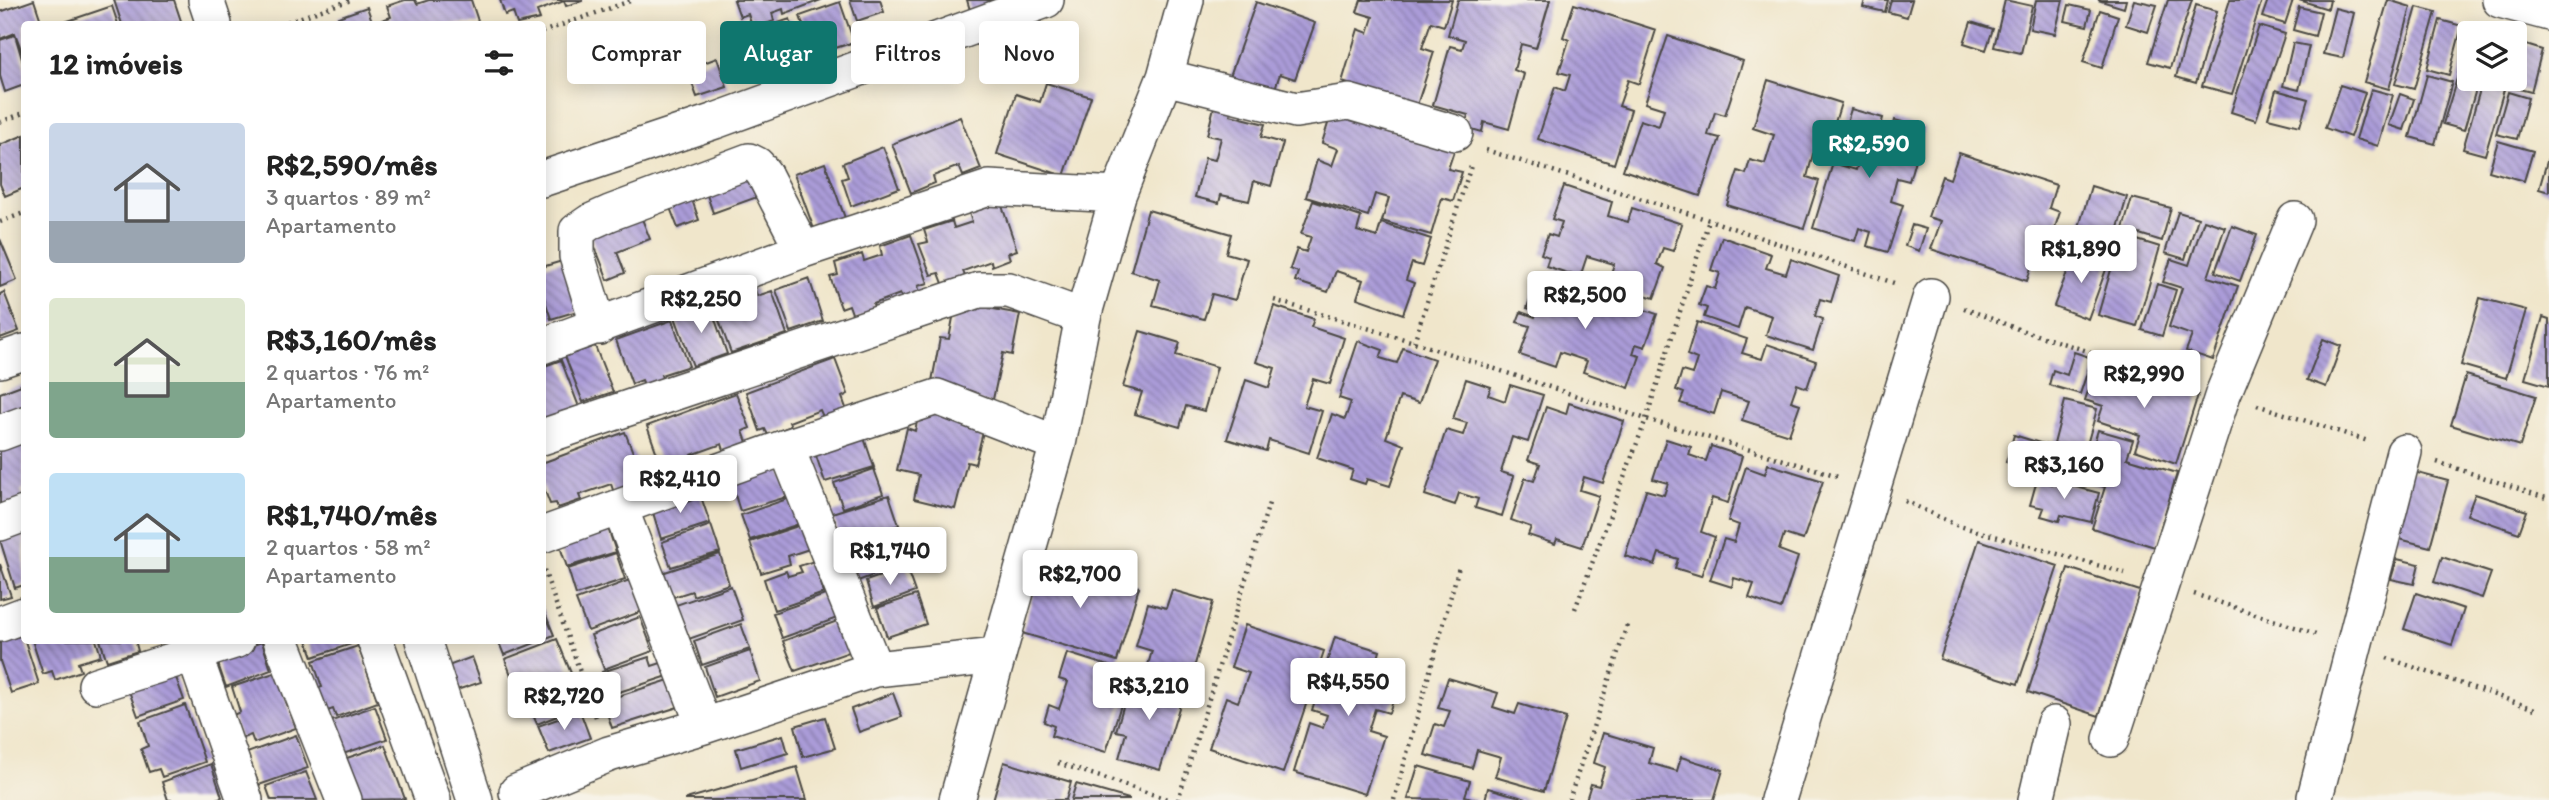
<!DOCTYPE html>
<html lang="pt">
<head>
<meta charset="utf-8">
<style>
  body { margin:0; font-family:Itim,sans-serif; background:#f6f6f6; color:#222; height:100vh; display:flex; flex-direction:column; font-size:26px; white-space:nowrap }
  * { box-sizing:border-box; margin:0 }
  p { font-size:23px; color:#767676 }
  .icon { flex:none; width:38px; height:38px; fill:none; stroke:currentColor; stroke-width:2; stroke-linecap:round; stroke-linejoin:round }
  .map { position:relative; flex:1; overflow:hidden }
  .details { position:absolute; left:21px; top:21px; width:525px; height:623px; display:flex; flex-direction:column; background:#fff; border-radius:7px; box-shadow:0 4px 18px #0003 }
  .details>* { flex:none }
  .guide { position:absolute; left:567px; top:21px; width:665px; height:63px; display:flex; gap:14px }
  .buttons { position:absolute; left:2457px; top:21px; display:grid; gap:14px }
  .buttons a { display:grid; place-items:center; width:70px; height:70px; border-radius:7px; background:#fff; box-shadow:0 4px 18px #0003; font-size:35px }
  .price { position:absolute; translate:-50% -60px; padding:0 16px; border-radius:7px; background:#fff; color:#222; font-size:23px; line-height:46px; filter:drop-shadow(0 2px 4px #0008) }
  .price::after { content:''; position:absolute; left:50%; top:42px; width:21px; height:16px; margin-left:-10px; background:inherit; clip-path:polygon(0 0,100% 0,50% 100%) }
  .price.active { background:#0f766e; color:#fff }
  ul { padding:0; list-style:none }
  li { display:flex; align-items:center; gap:21px; height:175px; padding:0 28px }
  li span { display:grid; place-items:center; flex:none; width:196px; height:140px; border-radius:7px; color:#555 }
  li>.icon { margin-inline-start:auto }
  span .icon { width:84px; height:84px; fill:#fffc; stroke-width:1 }
  li b { font-size:30px }
  h2 { display:flex; justify-content:space-between; align-items:center; height:84px; padding:0 28px; font-size:30px }
  .tag { padding:0 24px; border-radius:7px; background:#fff; box-shadow:0 4px 18px #0003; font-size:24px; line-height:63px }
  .tag.active { background:#0f766e; color:#fff }
  .map>svg:first-child { display:block }
  .building { fill:url(#building-back-hatch) }
  .lines { fill:none; stroke-linecap:round; stroke-linejoin:round }
  .street-casing { stroke:#494743; stroke-width:38 }
  .path { stroke:#494743; stroke-width:4.5; stroke-dasharray:2 5; stroke-linecap:butt }
  .street { stroke:#fff; stroke-width:35 }
</style>
</head>
<body>
<div class="map">
<svg width="2549" height="800" viewBox="0 0 2549 800">
  <defs>
    <pattern id="building-back-hatch" width="6" height="6" patternUnits="userSpaceOnUse" patternTransform="scale(1.75)"><rect width="6" height="6" fill="#aa9bd8"/><path d="M-1 5l2 2M0 0l6 6M5-1l2 2" fill="none" stroke="#8b7faf"/></pattern>
  </defs>
  <rect width="100%" height="100%" fill="#f7f3e8"/>
  <filter id="ink" filterUnits="userSpaceOnUse"><feTurbulence type="fractalNoise" baseFrequency=".0143" numOctaves="2"/><feDisplacementMap in="SourceGraphic" scale="14" xChannelSelector="R" yChannelSelector="G"/><feConvolveMatrix kernelMatrix="1 2 1 2 8 2 1 2 1" color-interpolation-filters="sRGB"/></filter>
  <filter id="wash" filterUnits="userSpaceOnUse"><feTurbulence type="fractalNoise" baseFrequency=".00686" numOctaves="4" result="noise"/><feDisplacementMap in="SourceGraphic" scale="28" xChannelSelector="R" yChannelSelector="G"/><feGaussianBlur stdDeviation="1.57" result="paint"/><feColorMatrix in="noise" values="0 0 0 0 0 0 0 0 0 0 0 0 0 0 0 0 0 1.4 0 .05"/><feComposite in="paint" operator="in"/></filter>
  <g filter="url(#wash)">
    <rect width="100%" height="100%" fill="#f0e6cb"/>
    <g id="blocks">
      <!-- building -->
      <path class="building" d="M34 0 42 24H24V57L15 33 0 39V12Z
        M114 0H174L182 24H122Z
        M405 0H415L417 4 429 0H471L479 24H383L382 20 391 17 387 6Z
        M500 0H582V1L566 6 564 1 537 11 540 19 517 24 513 12 505 15Z
        M734 0H821L784 14 783 9 772 13 774 21 753 29 748 14 740 17Z
        M850 0H880L884 12 857 21Z
        M967 0H1000L970 10Z
        M1361 0H1452L1444 26 1431 22 1422 48 1434 52 1417 105 1342 82 1358 29 1368 33 1373 17 1357 12Z
        M1458 0H1550L1536 48 1521 44 1514 70 1524 74 1509 129 1484 122 1482 132 1465 127 1468 115 1433 105 1450 46 1462 49 1465 40 1448 35Z
        M1865 0H1888L1885 12 1863 7Z
        M1891 0H1912L1907 17 1888 12Z
        M2005 0 2032 6 2021 53 1994 47Z
        M2036 0H2063L2055 34 2030 29Z
        M2098 0H2126L2124 8Z
        M2134 0 2157 5 2148 32 2126 25Z
        M2168 0H2192L2170 68 2148 62Z
        M2230 0H2262L2232 94 2202 86Z
        M2268 0H2293L2285 24 2262 17Z
        M2299 0H2330L2328 9Z
        M2388 0 2411 7 2389 89 2364 82Z
        M840 2 854 42 814 55 800 16Z
        M1256 2 1315 23 1295 79 1280 74 1273 94 1229 79Z
        M1574 4 1656 30 1639 84 1628 80 1619 106 1631 110 1614 164 1538 139 1555 87 1565 91 1570 75 1559 72 1569 40 1563 37Z
        M2069 5 2091 10 2087 26 2065 21Z
        M2196 5 2217 11 2196 83 2176 77Z
        M112 6 118 24H59Z
        M367 7 373 24H341L338 17Z
        M2299 7 2321 12 2315 36 2293 30Z
        M2417 7 2436 12 2414 89 2395 84Z
        M2335 8 2354 13 2343 58 2323 54Z
        M2100 10 2118 16 2102 68 2083 62Z
        M790 19 803 58 786 65 782 53 755 63 745 34Z
        M2440 20 2462 26 2449 75 2427 69Z
        M1971 22 1993 29 1986 50 1964 43Z
        M2259 26 2285 34 2256 120 2231 112Z
        M15 35 24 66V85L5 92 0 76V40Z
        M1668 36 1743 61 1725 115 1715 112 1708 135 1720 138 1700 196 1623 170 1640 120 1659 126 1664 109 1645 103Z
        M2469 39V79H2479L2464 130 2443 124Z
        M2293 43 2309 46 2299 90 2283 86Z
        M2523 44 2542 50 2531 92 2511 87Z
        M717 58 727 87 697 97 687 69Z
        M2427 75 2452 82 2435 144 2410 137Z
        M2483 79H2507L2485 155 2463 149Z
        M1768 80 1841 103 1824 158 1813 154 1807 177 1819 181 1804 228 1727 205 1738 171 1746 174 1750 160 1765 164 1774 135 1753 128Z
        M1046 83 1091 97 1064 176 997 154 1016 94 1040 102Z
        M2340 85 2365 93 2350 137 2325 128Z
        M2371 89 2393 95 2378 146 2356 139Z
        M2276 90 2308 99 2300 126 2268 118Z
        M2508 92 2528 98 2517 139 2496 134Z
        M2400 94 2414 99 2404 130 2389 125Z
        M1216 99 1233 103 1230 115 1265 124 1261 137 1283 143 1271 186 1254 181 1249 201 1221 195 1219 203 1195 197 1205 158 1215 160 1221 138 1207 135Z
        M1851 109 1883 118 1881 125 1893 129 1895 120 1924 128 1909 181 1897 178 1891 201 1903 205 1888 252 1867 246 1871 232 1859 228 1855 241 1813 228 1833 163 1856 170 1859 159 1838 152Z
        M1332 111 1455 148 1448 169 1462 172 1453 201 1442 198 1431 235 1382 221 1389 198 1375 194 1368 216 1306 197 1317 160 1332 166 1338 149 1322 143Z
        M960 117 981 169 963 176 959 166 933 176 935 183 911 193 892 144Z
        M24 135V188L5 196 0 184V145Z
        M2498 141 2533 151 2524 181 2489 171Z
        M883 147 899 188 851 206 842 179 848 177 843 163Z
        M1959 153 2056 185 2049 208 2060 212 2046 255 2036 252 2027 281 1931 249 1941 221 1928 217 1942 176 1950 179Z
        M2548 158H2549V192L2539 189Z
        M825 163 845 218 814 229 794 174Z
        M751 172 760 196 713 213 705 189Z
        M1564 186 1612 202 1608 216 1628 222 1632 208 1682 224 1673 251 1663 248 1657 264 1665 268 1654 298 1608 283 1614 264 1587 256 1580 277 1546 266 1549 257 1541 254 1548 234 1557 237 1562 222 1552 219Z
        M2091 186 2127 197 2111 252 2089 246 2094 232 2079 227Z
        M689 191 699 220 678 228 667 200Z
        M2132 198 2171 208 2162 241 2123 229Z
        M1313 201 1361 217 1357 231 1377 237 1381 223 1431 239 1422 266 1412 263 1406 280 1414 283 1403 314 1357 298 1363 280 1336 271 1328 292 1295 281 1298 272 1290 269 1297 249 1306 252 1311 237 1301 234Z
        M1001 203 1017 250 1008 253 1010 259 992 266 991 261 963 271 966 279 944 286 939 273 931 275 919 244 928 242 924 230 952 221 954 228 972 222 969 213Z
        M638 209 650 239 617 252 625 273 608 280 588 229Z
        M1148 210 1231 234 1226 253 1247 259 1235 300 1212 294 1204 319 1153 305 1160 280 1131 271Z
        M2178 212 2198 218 2185 259 2165 253Z
        M2204 220 2225 227 2208 277 2238 286 2213 360 2186 351 2192 335 2169 327 2182 288 2163 282 2171 259 2189 265Z
        M1912 225 1926 229 1919 251 1905 246Z
        M2232 226 2257 235 2240 281 2215 272Z
        M911 235 928 283 918 286 920 292 902 298 900 294 873 304 876 312 854 319 849 305 841 308 830 277 838 275 835 263 862 254 864 261 882 255 880 246Z
        M2121 235 2160 247 2137 326 2098 315Z
        M1722 237 1771 254 1766 268 1786 274 1791 259 1839 276 1831 302 1820 299 1815 316 1823 319 1813 350 1766 335 1772 316 1745 307 1738 329 1704 317 1707 308 1699 305 1706 286 1715 289 1720 273 1711 270Z
        M0 239 17 280 0 287Z
        M2075 252 2108 264 2088 319 2054 306Z
        M569 259 584 309 551 319 542 291V267Z
        M1538 275 1587 292 1583 305 1602 311 1607 297 1657 314 1645 347 1636 344 1633 354 1640 356 1629 388 1583 372 1587 361 1560 352 1555 367 1520 355 1530 326 1517 322 1521 312 1535 317 1537 311 1527 308Z
        M809 278 823 321 791 332 776 290Z
        M2157 284 2176 290 2162 336 2142 330Z
        M755 289 757 296 772 291 787 334 731 353 713 304Z
        M4 292 19 331 0 338V294Z
        M2480 298 2526 310 2506 378 2461 365Z
        M956 302 1020 314 1012 355 1003 353 992 404 930 392 940 338 949 339Z
        M710 305 727 354 693 366 675 317Z
        M1274 306 1314 319 1311 327 1344 338 1330 384 1313 379 1304 406 1322 411 1309 453 1269 440 1266 451 1227 439 1246 380 1269 388 1275 368 1256 362Z
        M2543 317 2549 319V386L2525 379Z
        M672 320 689 366 661 375 663 381 645 387 642 380 632 384 616 340Z
        M1697 322 1747 339 1742 353 1762 359 1767 344 1816 361 1807 388 1797 384 1791 401 1800 404 1789 435 1742 420 1749 401 1721 392 1714 414 1680 403 1684 393 1676 390 1682 371 1692 374 1697 359 1687 355Z
        M1140 331 1180 343 1176 355 1217 367 1204 411 1186 406 1180 427 1135 414 1142 392 1123 387Z
        M2323 339 2341 346 2326 387 2307 380Z
        M1358 341 1383 350 1380 358 1397 363 1403 348 1434 359 1419 403 1400 397 1386 438 1404 445 1390 486 1367 479 1365 484 1350 479 1353 470 1317 458 1332 414 1345 419 1351 402 1339 398Z
        M595 346 613 392 583 402 565 356Z
        M2074 352 2092 358 2080 394 2049 385 2053 370 2067 375Z
        M835 359 848 394 842 397 847 411 824 419 820 410 789 422 791 426 768 435 765 429 760 431 746 392Z
        M561 360 579 407 542 421V367Z
        M2098 362 2198 395 2176 464 2135 450 2140 435 2098 421 2103 406 2085 400Z
        M2466 375 2536 396 2520 446 2451 425Z
        M1466 379 1491 387 1488 395 1505 401 1510 385 1543 395 1528 442 1512 437 1501 472 1514 476 1502 516 1475 508 1478 499 1459 493 1455 505 1425 495 1446 430 1463 435 1467 423 1453 419Z
        M24 384V410L0 416V393Z
        M736 393 750 428 743 431 748 445 725 453 722 444 691 455 693 460 669 469 667 463 661 465 647 426Z
        M2065 401 2097 409 2085 452 2054 444Z
        M1569 403 1624 421 1603 483 1584 477 1580 490 1599 496 1582 547 1557 539 1555 544 1528 535 1531 527 1511 520 1525 478 1534 481 1540 464 1528 460 1546 407 1566 414Z
        M919 412 984 428 975 464 967 462 955 509 914 499 919 475 897 470 907 428 915 431Z
        M2098 430 2133 440 2127 458 2177 473 2155 547 2092 528 2105 487 2064 476 2070 454 2089 460Z
        M625 432 639 468 632 470 637 484 614 493 611 484 579 495 581 500 558 508 556 503 550 504 542 483V463Z
        M863 435 874 467 825 482 814 450Z
        M2014 435 2069 452 2060 479 2006 462Z
        M1666 439 1691 447 1689 455 1706 461 1711 446 1742 456 1728 503 1712 498 1701 532 1715 537 1701 576 1675 568 1678 559 1659 553 1655 565 1625 556 1646 490 1664 495 1668 483 1653 479Z
        M24 440V489L21 490 24 499 0 507V448Z
        M779 464 790 496 740 511 730 479Z
        M1768 464 1823 481 1803 540 1784 534 1779 550 1798 557 1781 609 1749 598 1754 584 1734 578 1732 587 1710 580 1724 539 1734 542 1739 525 1728 521 1746 467 1765 474Z
        M874 469 883 494 843 508 834 483Z
        M2410 471 2448 481 2430 547 2392 537Z
        M2037 480 2052 484 2053 481 2099 493 2091 522 2061 515 2059 521 2041 516 2044 508 2030 505Z
        M699 491 710 523 661 539 651 506Z
        M2475 494 2527 511 2519 533 2467 515Z
        M889 495 899 525 890 528 903 564 858 581 849 557 874 548 870 536 886 529 862 537 861 532 840 539 832 513Z
        M790 498 799 524 750 540 741 515Z
        M605 519 616 552 567 567 556 535Z
        M711 525 720 552 671 567 662 542Z
        M801 525 809 549 788 556 790 564 761 573 750 542Z
        M24 531V585L15 588 0 540Z
        M1979 540 2058 566 2018 684 1940 659Z
        M616 553 625 579 576 595 568 569Z
        M720 554 729 584 693 596 692 591 670 598 662 573Z
        M2442 557 2491 573 2482 598 2434 582Z
        M1043 559 1139 587 1117 661 1022 633Z
        M2397 559 2419 564 2414 584 2391 579Z
        M814 561 824 593 774 610 764 579 786 571 788 576 802 572 799 566Z
        M0 564 11 596 0 599Z
        M906 567 915 592 874 607 866 581Z
        M2068 568 2140 591 2099 716 2028 692Z
        M635 578 646 610 588 631 576 600Z
        M731 586 743 620 686 640 673 606Z
        M1172 590 1213 602 1189 685 1146 672 1152 651 1136 646 1148 603 1166 608Z
        M831 593 840 617 782 638 773 613Z
        M2416 593 2464 609 2452 645 2404 629Z
        M916 595 926 624 887 637 877 608Z
        M542 606 554 635 542 640Z
        M640 617 653 651 604 669 591 635Z
        M840 620 852 651 795 671 783 641Z
        M741 624 750 649 702 665 694 641Z
        M1245 625 1324 651 1283 773 1209 748 1226 697 1238 702 1249 673 1231 667Z
        M23 635 39 684 11 693 0 661V642Z
        M1335 637 1380 651 1375 669 1401 676 1389 713 1375 709 1368 731 1384 736 1365 794 1294 772 1309 723 1323 728 1327 715 1312 710Z
        M557 639 573 678 520 699 505 659Z
        M32 640H96L101 656 78 663 81 671 55 680 52 671 43 674Z
        M100 640H135L138 651 107 661Z
        M307 640H360V641L313 657Z
        M498 640H540V641L504 655Z
        M262 642 271 670 226 687 216 658Z
        M358 646 378 702 336 717 333 709 322 713 314 689 322 687 313 661Z
        M750 651 760 681 715 697 705 667Z
        M1067 653 1131 673 1106 752 1051 736 1054 726 1044 722 1049 705 1059 709 1068 682 1059 679Z
        M472 657 481 682 457 690 448 666Z
        M649 657 652 666 664 662 668 676 610 695 602 672Z
        M174 672 184 700 138 716 128 688Z
        M277 672 296 728 254 743 251 735 240 739 233 715 240 712 232 687Z
        M1144 676 1185 688 1160 770 1119 758 1126 733 1116 731 1128 690 1138 693Z
        M1448 678 1498 693 1493 707 1515 714 1519 704 1566 718 1544 791 1495 777 1501 757 1477 750 1472 768 1425 755 1435 724 1444 727 1450 711 1438 708Z
        M669 680 678 707 612 728 603 701Z
        M570 682 580 707 537 724 526 699Z
        M893 693 902 717 859 732 851 709Z
        M185 705 205 762 162 777 159 769 149 772 141 749 148 746 140 721Z
        M375 706 387 739 337 756 326 723Z
        M580 711 590 738 549 753 538 726Z
        M825 717 835 748 803 757 795 726Z
        M1603 733 1653 748 1649 763 1677 771 1681 757 1723 770 1714 800H1586L1591 784 1599 786 1605 767 1594 763Z
        M296 735 308 768 259 785 247 753Z
        M783 735 788 753 741 767 736 749Z
        M385 745 405 799 351 800 344 759Z
        M1004 762 1071 782 1066 800H993Z
        M211 764 222 797 213 800H168L162 782Z
        M1418 766 1470 781 1465 796 1478 800 1408 799Z
        M797 767 807 800H686V799Z
        M306 772 317 800H271L266 786Z
        M1076 784 1129 799V800H1071Z
        M1488 788 1527 799V800H1485Z"/>
    </g>
  </g>
  <g filter="url(#ink)">
    <use href="#blocks" fill-opacity="0" stroke="#494743" stroke-width="2"/>
    <g class="lines">
      <defs>
        <path id="street" d="M206 0 214 24
          M2500 0 2549 13
          M1165 77 1296 110 1349 102 1455 133
          M542 179 715 121 1046 0
          M599 327 577 256V231L590 222 610 213 749 161 757 165 764 174 803 250
          M542 346 803 250 989 188 1118 195
          M0 360 24 352
          M0 433 24 424
          M542 437 979 290H1009L1083 317
          M786 447 875 669
          M620 508 704 726
          M0 523 24 514
          M542 535 786 447 937 397 1058 444
          M0 624 24 615
          M281 640 344 800
          M375 640 433 800
          M423 640 475 800
          M194 654 245 800
          M96 685 237 640
          M2111 739 2223 394 2295 220
          M517 792 609 754 704 726 875 669 997 656
          M2315 797 2404 452
          M957 800 1058 444 1083 317 1118 195 1165 77 1186 0
          M1778 800 1931 296
          M2036 800 2054 724"/>
      </defs>
      <!-- street casing -->
      <use href="#street" class="street-casing"/>
      <!-- path -->
      <path class="path" d="M281 24 351 0
        M542 32 633 0
        M0 122 24 113
        M1486 150 1709 220 1897 284
        M0 222 24 213
        M1274 300 1414 342 1646 419 1838 476
        M1964 308 2018 329 2188 383
        M1414 342 1471 166
        M2257 405 2368 441
        M2437 462 2549 499
        M1905 501 1956 525 2125 573
        M544 570 597 720
        M2194 594 2319 635
        M1575 609 1646 419 1709 220
        M2387 658 2535 709
        M1058 763 1170 800
        M1178 800 1270 500
        M1394 800 1459 567
        M1569 800 1627 625"/>
      <!-- street -->
      <use href="#street" class="street"/>
    </g>
  </g>
</svg>
<div class="buttons">
<a><svg class="icon" aria-label="layers" viewBox="0 0 24 24"><path d="M12 4l9 5-9 5-9-5zM3 14l9 5 9-5"/></svg></a>
</div>
<b class="price active" style="left:1869px;top:180px">R$2,590</b>
<b class="price" style="left:2081px;top:285px">R$1,890</b>
<b class="price" style="left:1585px;top:331px">R$2,500</b>
<b class="price" style="left:701px;top:335px">R$2,250</b>
<b class="price" style="left:2144px;top:410px">R$2,990</b>
<b class="price" style="left:2064px;top:501px">R$3,160</b>
<b class="price" style="left:680px;top:515px">R$2,410</b>
<b class="price" style="left:890px;top:587px">R$1,740</b>
<b class="price" style="left:1080px;top:610px">R$2,700</b>
<b class="price" style="left:1348px;top:718px">R$4,550</b>
<b class="price" style="left:1149px;top:722px">R$3,210</b>
<b class="price" style="left:564px;top:732px">R$2,720</b>
<div class="guide">
<a class="tag">Comprar</a>
<a class="tag active">Alugar</a>
<a class="tag">Filtros</a>
<a class="tag">Novo</a>
</div>
<section class="details">
<h2>12 imóveis<svg class="icon" aria-label="filters" viewBox="0 0 24 24"><path d="M4 7h16M4 17h16"/><circle cx="9" cy="7" r="2"/><circle cx="15" cy="17" r="2"/></svg></h2>
<ul>
<li><span style="background:linear-gradient(#c9d6e8 70%,#9aa5b1 0)"><svg class="icon" aria-label="home" viewBox="0 0 24 24"><path d="M3 11l9-7 9 7M6 9v11h12V9"/></svg></span><div><b>R$2,590/mês</b><p>3 quartos · 89 m²</p><p>Apartamento</p></div></li>
<li><span style="background:linear-gradient(#dfe7d0 60%,#7fa58c 0)"><svg class="icon" aria-label="home" viewBox="0 0 24 24"><path d="M3 11l9-7 9 7M6 9v11h12V9"/></svg></span><div><b>R$3,160/mês</b><p>2 quartos · 76 m²</p><p>Apartamento</p></div></li>
<li><span style="background:linear-gradient(#bfe0f5 60%,#7fa58c 0)"><svg class="icon" aria-label="home" viewBox="0 0 24 24"><path d="M3 11l9-7 9 7M6 9v11h12V9"/></svg></span><div><b>R$1,740/mês</b><p>2 quartos · 58 m²</p><p>Apartamento</p></div></li>
</ul>
</section>
</div>
</body>
</html>
